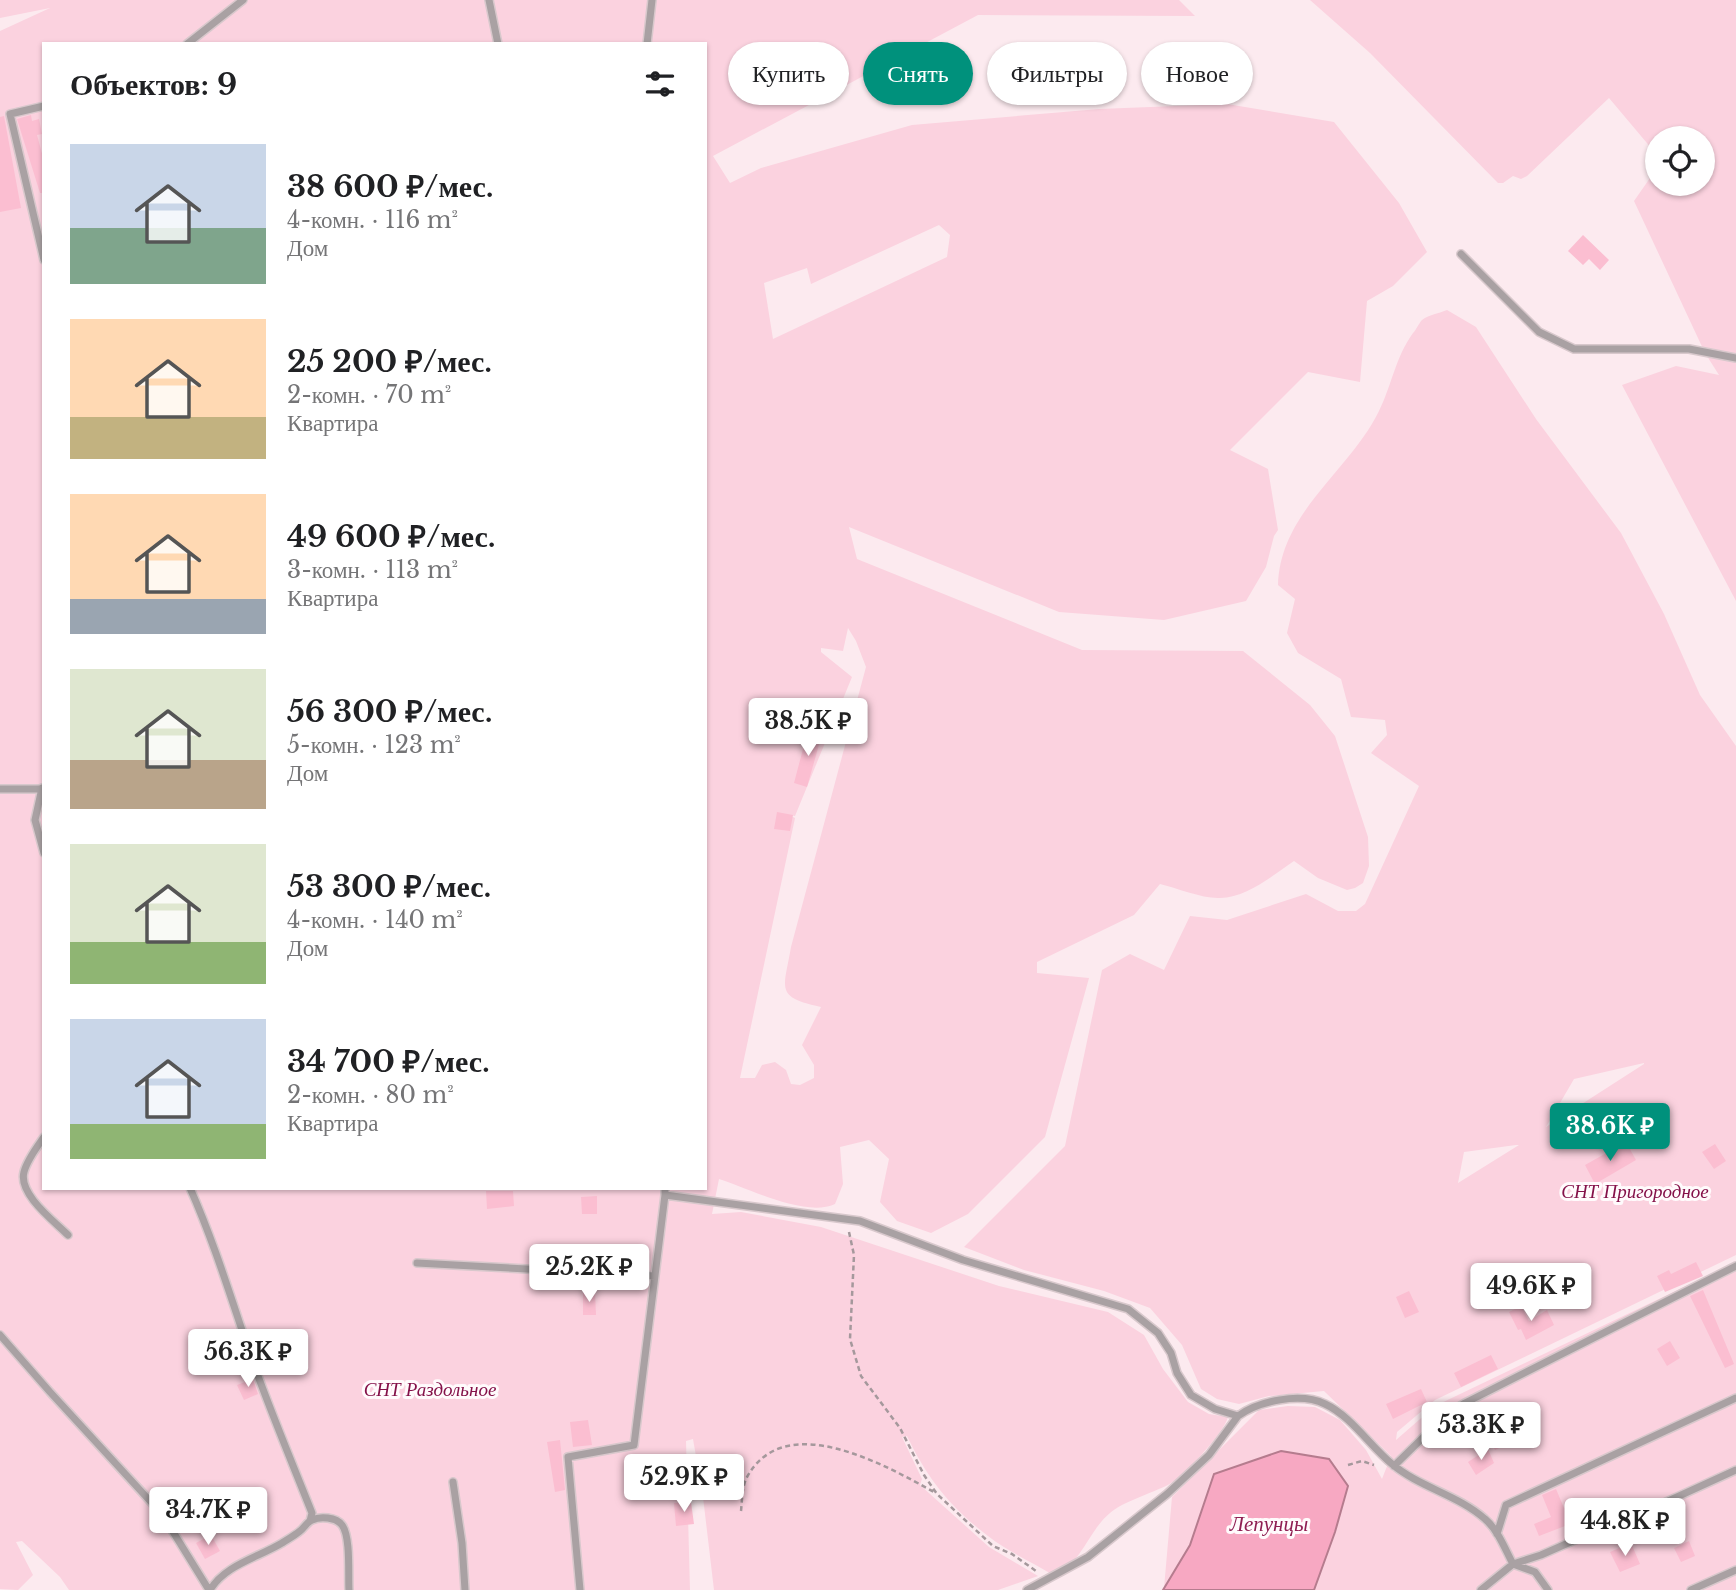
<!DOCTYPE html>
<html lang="ru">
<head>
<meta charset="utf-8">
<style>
  body { margin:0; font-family:"Libre Baskerville",serif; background:#f6f6f6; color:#202124; height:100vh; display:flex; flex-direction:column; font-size:26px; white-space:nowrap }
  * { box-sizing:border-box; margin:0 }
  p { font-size:23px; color:#757577 }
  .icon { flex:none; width:38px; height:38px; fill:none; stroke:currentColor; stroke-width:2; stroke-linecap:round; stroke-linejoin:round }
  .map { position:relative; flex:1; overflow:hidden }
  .side { position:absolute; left:42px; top:42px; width:665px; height:1148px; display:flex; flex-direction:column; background:#fff; border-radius:0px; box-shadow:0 2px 5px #0004 }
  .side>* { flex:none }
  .banner { position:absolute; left:728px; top:42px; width:665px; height:63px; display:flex; gap:14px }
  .fabs { position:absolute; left:1645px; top:126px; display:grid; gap:14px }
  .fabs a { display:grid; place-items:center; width:70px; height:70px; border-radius:50%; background:#fff; box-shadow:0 2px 5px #0004; font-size:35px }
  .price { position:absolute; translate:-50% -60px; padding:0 16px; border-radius:7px; background:#fff; color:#222; font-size:23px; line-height:46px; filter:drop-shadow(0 2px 4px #0008) }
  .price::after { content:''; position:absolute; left:50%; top:42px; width:21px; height:16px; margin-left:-10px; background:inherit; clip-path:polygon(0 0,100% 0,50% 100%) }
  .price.current { background:#00917c; color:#fff }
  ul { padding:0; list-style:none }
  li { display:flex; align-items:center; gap:21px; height:175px; padding:0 28px }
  li span { display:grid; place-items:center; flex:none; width:196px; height:140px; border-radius:0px; color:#555 }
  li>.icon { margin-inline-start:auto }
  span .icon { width:84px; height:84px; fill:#fffc; stroke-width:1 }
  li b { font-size:30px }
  h2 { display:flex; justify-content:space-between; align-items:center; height:84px; padding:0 28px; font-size:30px }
  .pill { padding:0 24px; border-radius:32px; background:#fff; box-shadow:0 2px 5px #0004; font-size:24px; line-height:63px }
  .pill.current { background:#00917c; color:#fff }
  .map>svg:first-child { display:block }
  .green { fill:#fbd2df; fill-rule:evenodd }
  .water { fill:#f7a8c2; stroke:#b57c8e; stroke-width:2 }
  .building { fill:#fbbed1 }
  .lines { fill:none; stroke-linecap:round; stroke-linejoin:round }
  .service-casing { stroke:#d8c8cc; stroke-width:10 }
  .path { stroke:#a5989c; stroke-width:2.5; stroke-dasharray:5 3.5; stroke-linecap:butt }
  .service { stroke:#a9a1a3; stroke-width:7 }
  .labels { text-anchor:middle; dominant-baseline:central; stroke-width:6; stroke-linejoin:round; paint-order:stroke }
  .park-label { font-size:19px; font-style:italic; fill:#841149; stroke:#fffbfc }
  .water-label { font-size:21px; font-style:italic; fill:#8f1f53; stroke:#fffbfc }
</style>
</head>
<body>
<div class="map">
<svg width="1736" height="1590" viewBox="0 0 1736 1590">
  <rect width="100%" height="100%" fill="#fceaef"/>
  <!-- green -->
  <path class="green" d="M0 0H1179L1195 16 978 15 713 156 730 183 761 168 912 125 1099 109 1227 104 1334 122 1399 203 1427 252 1393 286 1367 301 1360 382 1308 372 1230 450 1268 469 1278 530 1274 536 1266 567 1246 601 1164 620 1059 612 849 527 857 559 1082 650 1243 651 1310 705 1335 736 1368 837 1369 866 1363 883 1355 888 1347 890 1318 878 1294 861C1272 876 1247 897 1220 898 1203 899 1177 888 1160 884L1134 915 1037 962V973L1089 978 1045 1137 968 1214 931 1233 897 1221 880 1202 889 1159 869 1140 840 1147 843 1184 835 1204C805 1218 748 1188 719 1179L712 1214 741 1212 821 1227 999 1286 1108 1312 1144 1335 1163 1369 1188 1402 1209 1414 1228 1417C1224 1433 1183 1477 1168 1485 1152 1493 1122 1502 1110 1513 1088 1531 1081 1566 1053 1575 1032 1562 1007 1551 988 1536 950 1507 927 1478 907 1436L902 1437 922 1479 920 1485 989 1547 1038 1576 998 1590H714L703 1497 693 1439 686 1441 690 1590H69L60 1577 22 1541 16 1542 33 1575 18 1590 0 1589V31L50 8 0 18ZM44 44H705V1188H44ZM939 225 950 235 947 257 773 339 764 283 807 268 811 284ZM848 628 856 641 866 667 791 947C784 989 774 997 821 1007L802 1045 814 1065V1078L800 1085 791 1084 786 1070 775 1062 762 1065 755 1078H740L795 818 789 815 795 816 852 677 821 652V648L843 651Z
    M1310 0H1736V601L1622 385 1676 366 1719 375 1705 353 1634 201 1657 168V184H1703V138H1657V155L1609 98 1527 176 1521 179 1513 176 1503 183H1498L1370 53Z
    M1447 310 1476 327 1536 419 1621 533 1664 614 1700 695 1736 746V1255L1435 1400 1397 1432 1396 1440 1435 1406 1736 1262V1590H1314L1335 1533 1348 1486 1214 1474 1190 1545 1164 1588 1172 1497 1259 1410 1288 1406 1315 1407 1340 1420 1366 1450 1382 1479 1391 1456 1324 1391 1269 1396 1239 1404 1217 1399 1201 1389 1182 1345 1150 1308 1104 1291 1024 1270 964 1247 1065 1146 1102 970 1130 954 1164 970 1190 916 1227 920 1306 894 1338 911H1356L1365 904 1419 786 1371 753 1387 735 1385 720 1351 717 1341 679 1298 653 1287 633 1295 599 1278 585C1280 512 1349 472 1379 411 1392 385 1395 358 1413 333 1416 330 1419 323 1422 320 1428 315 1440 313 1447 310ZM1644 1063V1064L1546 1127 1574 1079ZM1516 1145H1519L1458 1183 1464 1152Z"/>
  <!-- water -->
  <path class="water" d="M1281 1451 1329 1459 1348 1486 1335 1532 1314 1590H1163L1190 1545 1214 1474Z"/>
  <!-- building -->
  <path class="building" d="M31 115 32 121 39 119 42 134 37 135 44 161V193H40L17 119Z
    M4 116 21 208 0 212V117Z
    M1583 235 1609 260 1600 270 1589 259 1583 265 1568 251Z
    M808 730 822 734 807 787 794 783Z
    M777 812 793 815 790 831 774 829Z
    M1626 1142 1636 1160 1595 1184 1585 1165Z
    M1715 1144 1726 1161 1714 1169 1702 1152Z
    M486 1191H513L514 1206 487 1209Z
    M597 1196V1214H582L581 1197Z
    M1696 1262 1703 1276 1665 1292 1657 1276 1669 1270 1671 1274Z
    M1703 1290 1734 1364 1725 1368 1690 1296Z
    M1409 1291 1419 1312 1405 1318 1396 1297Z
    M583 1292H595L596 1315H583Z
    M1521 1306 1529 1321 1547 1310 1554 1325 1526 1340 1521 1329 1518 1330 1509 1312Z
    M1670 1341 1680 1358 1667 1366 1657 1349Z
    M1491 1355 1498 1369 1461 1387 1454 1373Z
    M253 1379 258 1394 244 1400 237 1385Z
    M1421 1389 1427 1402 1393 1419 1386 1404Z
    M588 1420 592 1445 573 1447 570 1422Z
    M1510 1424 1515 1435 1511 1437 1513 1442 1495 1450 1487 1433Z
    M560 1440 565 1490 555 1492 547 1442Z
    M1488 1449 1494 1463 1476 1475 1468 1462Z
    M1556 1489 1564 1508 1583 1499 1591 1516 1539 1536 1534 1524 1551 1517 1542 1495Z
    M691 1502 694 1524 676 1526 674 1503Z
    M211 1535 220 1551 205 1559 196 1543Z
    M1689 1541 1695 1556 1681 1562 1674 1548Z
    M1631 1543 1640 1564 1620 1572 1610 1552Z"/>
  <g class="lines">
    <defs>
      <path id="service" d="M489 0 498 44
        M187 44 243 0
        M647 44 652 0
        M44 106 10 114 44 260
        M1461 254 1539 332 1574 349H1689L1736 358
        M42 788 35 820 44 853
        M0 789H43
        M44 1137C37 1147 27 1160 24 1172 18 1194 54 1221 68 1235
        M190 1188C214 1242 231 1298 250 1354 269 1408 291 1460 312 1513L310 1521
        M665 1188V1195L860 1221 963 1260 1128 1309 1158 1333 1171 1353 1177 1373 1191 1395 1215 1409 1238 1416C1259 1401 1300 1392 1325 1404 1351 1416 1370 1446 1392 1464 1419 1487 1458 1495 1485 1519 1498 1530 1505 1549 1513 1564L1541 1555 1591 1533 1618 1524 1736 1470
        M417 1263 655 1276
        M0 1335 50 1392 162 1514 209 1590
        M1394 1466 1447 1414 1465 1403 1736 1266
        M453 1482 462 1543 465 1590
        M1497 1534 1506 1505 1736 1398
        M210 1590C225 1565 257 1558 282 1543 288 1539 294 1536 300 1531 304 1528 307 1522 312 1520 320 1516 336 1517 342 1525 351 1537 348 1575 349 1590
        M580 1590 568 1457 634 1445 665 1195
        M1027 1590 1088 1557 1167 1494 1209 1455 1238 1416
        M1481 1590 1513 1564 1535 1572 1548 1590
        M1691 1590 1736 1570"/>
    </defs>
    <!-- service casing -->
    <use href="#service" class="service-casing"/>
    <!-- path -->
    <path class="path" d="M849 1232 854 1255 850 1339 861 1376 900 1428 924 1475 937 1494 993 1546 1012 1554 1036 1571
      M1348 1465 1362 1461 1374 1465
      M741 1511C742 1502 742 1488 746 1479 783 1407 885 1465 934 1492"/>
    <!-- service -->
    <use href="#service" class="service"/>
  </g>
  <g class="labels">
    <!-- park labels -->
    <g class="park-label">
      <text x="1635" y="1191">СНТ Пригородное</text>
      <text x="430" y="1389">СНТ Раздольное</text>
    </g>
    <!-- water labels -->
    <g class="water-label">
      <text x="1269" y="1524">Лепунцы</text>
    </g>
  </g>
</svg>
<div class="fabs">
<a><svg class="icon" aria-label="locate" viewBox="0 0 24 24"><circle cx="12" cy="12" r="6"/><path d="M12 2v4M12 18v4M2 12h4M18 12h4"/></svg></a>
</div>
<b class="price" style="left:808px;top:758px">38.5K ₽</b>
<b class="price current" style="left:1610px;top:1163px">38.6K ₽</b>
<b class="price" style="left:589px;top:1304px">25.2K ₽</b>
<b class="price" style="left:1531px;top:1323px">49.6K ₽</b>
<b class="price" style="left:248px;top:1389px">56.3K ₽</b>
<b class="price" style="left:1481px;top:1462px">53.3K ₽</b>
<b class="price" style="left:684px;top:1514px">52.9K ₽</b>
<b class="price" style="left:208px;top:1547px">34.7K ₽</b>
<b class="price" style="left:1625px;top:1558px">44.8K ₽</b>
<div class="banner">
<a class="pill">Купить</a>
<a class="pill current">Снять</a>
<a class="pill">Фильтры</a>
<a class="pill">Новое</a>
</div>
<section class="side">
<h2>Объектов: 9<svg class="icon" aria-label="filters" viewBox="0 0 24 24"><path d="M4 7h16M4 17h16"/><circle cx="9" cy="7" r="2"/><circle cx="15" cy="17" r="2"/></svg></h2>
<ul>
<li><span style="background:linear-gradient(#c9d6e8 60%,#7fa58c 0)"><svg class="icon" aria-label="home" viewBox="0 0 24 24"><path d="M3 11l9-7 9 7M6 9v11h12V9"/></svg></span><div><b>38 600 ₽/мес.</b><p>4-комн. · 116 m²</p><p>Дом</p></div></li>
<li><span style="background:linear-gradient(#ffd9b3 70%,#c2b280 0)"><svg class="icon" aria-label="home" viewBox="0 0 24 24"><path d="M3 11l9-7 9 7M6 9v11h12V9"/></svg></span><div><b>25 200 ₽/мес.</b><p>2-комн. · 70 m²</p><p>Квартира</p></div></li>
<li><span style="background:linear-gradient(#ffd9b3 75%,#9aa5b1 0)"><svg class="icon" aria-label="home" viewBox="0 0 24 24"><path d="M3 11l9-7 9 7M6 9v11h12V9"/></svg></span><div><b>49 600 ₽/мес.</b><p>3-комн. · 113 m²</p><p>Квартира</p></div></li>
<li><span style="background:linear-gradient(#dfe7d0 65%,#b9a48a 0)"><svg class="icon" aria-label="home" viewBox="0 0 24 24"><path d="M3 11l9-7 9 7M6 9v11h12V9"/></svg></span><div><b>56 300 ₽/мес.</b><p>5-комн. · 123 m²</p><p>Дом</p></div></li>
<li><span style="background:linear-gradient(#dfe7d0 70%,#8fb573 0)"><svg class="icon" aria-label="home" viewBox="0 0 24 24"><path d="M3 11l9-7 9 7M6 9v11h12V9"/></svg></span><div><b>53 300 ₽/мес.</b><p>4-комн. · 140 m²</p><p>Дом</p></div></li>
<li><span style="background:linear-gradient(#c9d6e8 75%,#8fb573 0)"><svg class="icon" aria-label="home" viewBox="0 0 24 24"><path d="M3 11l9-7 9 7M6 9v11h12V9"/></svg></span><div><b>34 700 ₽/мес.</b><p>2-комн. · 80 m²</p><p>Квартира</p></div></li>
</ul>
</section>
</div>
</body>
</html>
